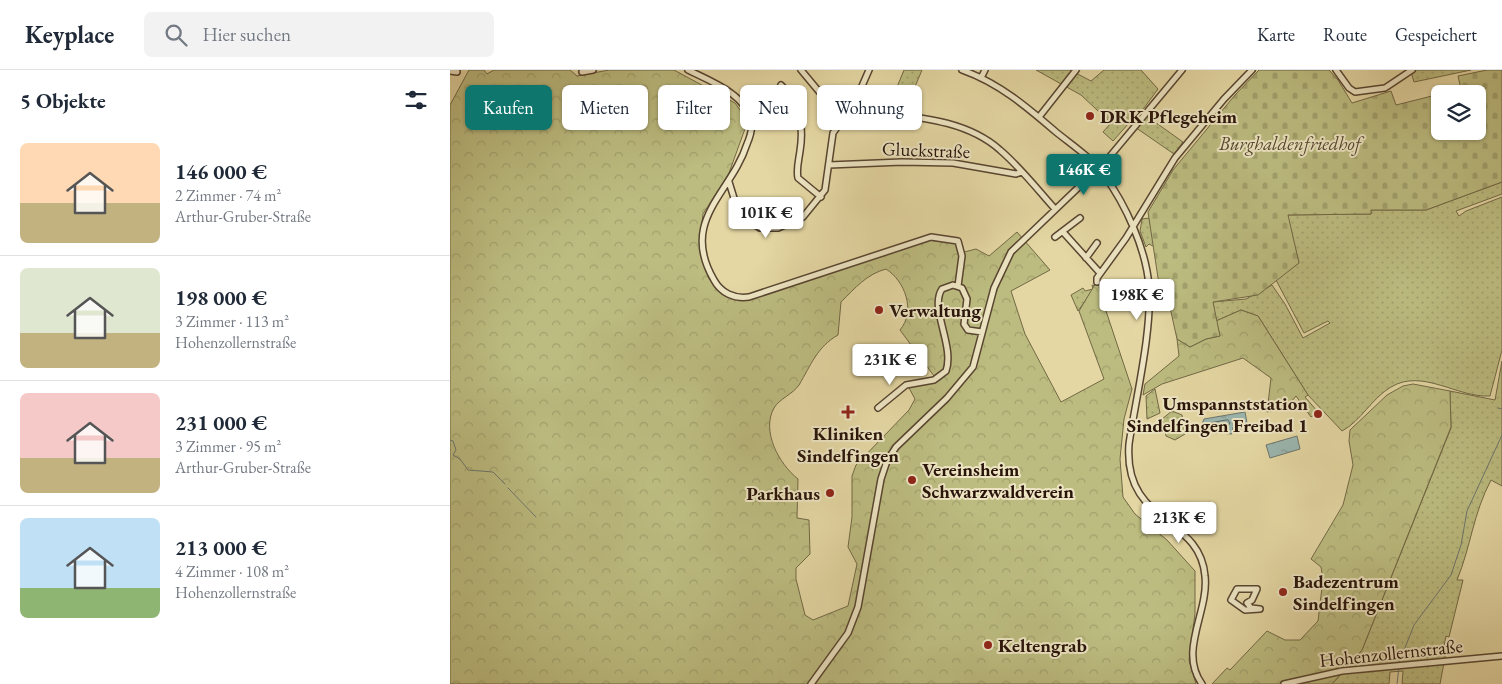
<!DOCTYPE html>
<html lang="de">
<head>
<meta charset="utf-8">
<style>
  body { margin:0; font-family:"EB Garamond",serif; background:#f2f2f3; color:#1f2937; height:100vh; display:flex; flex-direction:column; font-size:19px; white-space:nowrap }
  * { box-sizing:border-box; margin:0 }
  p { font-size:16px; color:#747a83 }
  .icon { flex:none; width:28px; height:28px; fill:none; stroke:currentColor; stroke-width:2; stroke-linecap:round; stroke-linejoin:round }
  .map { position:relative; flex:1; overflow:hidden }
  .details { display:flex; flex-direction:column; background:#fff; width:450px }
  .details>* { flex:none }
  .hud { position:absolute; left:15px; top:15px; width:475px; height:45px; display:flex; gap:10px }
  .controls { position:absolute; left:981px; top:15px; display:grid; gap:10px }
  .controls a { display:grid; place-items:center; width:55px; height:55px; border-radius:8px; background:#fff; box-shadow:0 1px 4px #0004; font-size:25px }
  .price { position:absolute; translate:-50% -42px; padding:0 11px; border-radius:5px; background:#fff; color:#222; font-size:16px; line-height:32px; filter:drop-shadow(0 1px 2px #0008) }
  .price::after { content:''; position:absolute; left:50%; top:30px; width:15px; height:11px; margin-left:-8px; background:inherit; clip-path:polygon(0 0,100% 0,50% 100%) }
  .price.current { background:#0f766e; color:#fff }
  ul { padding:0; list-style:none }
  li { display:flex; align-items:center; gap:15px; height:125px; padding:0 20px }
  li+li { border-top:1px solid #e0e1e3 }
  li span { display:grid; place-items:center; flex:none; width:140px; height:100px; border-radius:8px; color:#555 }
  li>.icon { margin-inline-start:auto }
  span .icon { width:60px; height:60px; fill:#fffc; stroke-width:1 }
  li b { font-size:21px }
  h2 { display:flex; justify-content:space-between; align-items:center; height:60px; padding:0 20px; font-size:21px }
  .chip { padding:0 18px; border-radius:8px; background:#fff; box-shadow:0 1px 4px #0004; font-size:18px; line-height:45px }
  .chip.current { background:#0f766e; color:#fff }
  header { display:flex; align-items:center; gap:30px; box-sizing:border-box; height:70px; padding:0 25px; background:#fff; border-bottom:1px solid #e0e1e3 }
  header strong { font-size:24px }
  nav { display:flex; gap:28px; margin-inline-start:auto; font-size:18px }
  .search { width:350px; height:45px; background:#f2f2f3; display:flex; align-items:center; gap:12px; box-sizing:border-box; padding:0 18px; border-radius:8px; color:#747a83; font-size:19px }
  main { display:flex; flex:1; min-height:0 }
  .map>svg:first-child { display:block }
  .green { fill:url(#green-dots); stroke:#726845 }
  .forest { fill:url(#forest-crowns); stroke:#726845; fill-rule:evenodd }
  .cemetery { fill:url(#cemetery-stones); stroke:#726845 }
  .water { fill:url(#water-ripples); stroke:#6d766e }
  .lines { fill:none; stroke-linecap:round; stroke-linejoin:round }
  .shore { stroke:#62665e; stroke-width:1 }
  .stream { stroke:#6d766e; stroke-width:1 }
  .minor-casing { stroke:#584530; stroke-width:8 }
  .minor { stroke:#ede5c3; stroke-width:5 }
  .poi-dot { fill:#8f2418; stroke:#ede5c3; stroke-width:2 }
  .labels { text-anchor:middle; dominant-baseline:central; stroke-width:4; stroke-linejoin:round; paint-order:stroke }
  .poi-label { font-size:19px; font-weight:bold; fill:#29140a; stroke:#ede5c3; text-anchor:start }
  .park-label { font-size:19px; font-style:italic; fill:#55462d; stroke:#ede5c3 }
  .street-label { font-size:19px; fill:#29140a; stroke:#ede5c3 }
</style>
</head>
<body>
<header>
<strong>Keyplace</strong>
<div class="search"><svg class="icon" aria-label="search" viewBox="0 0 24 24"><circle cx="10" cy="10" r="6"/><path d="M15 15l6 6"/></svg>Hier suchen</div>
<nav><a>Karte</a><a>Route</a><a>Gespeichert</a></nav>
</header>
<main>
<section class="details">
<h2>5 Objekte<svg class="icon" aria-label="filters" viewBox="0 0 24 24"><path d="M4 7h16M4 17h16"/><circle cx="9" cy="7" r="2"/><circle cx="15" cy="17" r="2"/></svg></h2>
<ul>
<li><span style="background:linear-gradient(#ffd9b3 60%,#c2b280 0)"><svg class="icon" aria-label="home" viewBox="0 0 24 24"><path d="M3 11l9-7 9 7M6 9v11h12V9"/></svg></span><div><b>146 000 €</b><p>2 Zimmer · 74 m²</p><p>Arthur-Gruber-Straße</p></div></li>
<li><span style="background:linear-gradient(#dfe7d0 65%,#c2b280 0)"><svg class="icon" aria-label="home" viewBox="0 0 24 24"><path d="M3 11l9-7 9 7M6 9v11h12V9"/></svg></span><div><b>198 000 €</b><p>3 Zimmer · 113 m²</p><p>Hohenzollernstraße</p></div></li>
<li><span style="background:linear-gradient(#f6c9c9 65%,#c2b280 0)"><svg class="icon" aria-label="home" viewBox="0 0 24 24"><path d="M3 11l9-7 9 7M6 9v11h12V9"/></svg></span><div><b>231 000 €</b><p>3 Zimmer · 95 m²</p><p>Arthur-Gruber-Straße</p></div></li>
<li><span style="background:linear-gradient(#bfe0f5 70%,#8fb573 0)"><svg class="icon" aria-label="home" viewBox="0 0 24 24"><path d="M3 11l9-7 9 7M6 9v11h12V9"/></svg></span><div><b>213 000 €</b><p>4 Zimmer · 108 m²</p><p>Hohenzollernstraße</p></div></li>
</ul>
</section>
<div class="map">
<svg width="1052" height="614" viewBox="0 0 1052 614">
  <defs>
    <pattern id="green-dots" width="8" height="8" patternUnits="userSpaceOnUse" patternTransform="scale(1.25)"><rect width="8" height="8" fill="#bcbc80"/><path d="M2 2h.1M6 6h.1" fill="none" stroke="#a2a16d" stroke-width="1.8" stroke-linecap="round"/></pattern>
    <pattern id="forest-crowns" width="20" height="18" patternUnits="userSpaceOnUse" patternTransform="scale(1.25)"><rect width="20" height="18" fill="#bcbc80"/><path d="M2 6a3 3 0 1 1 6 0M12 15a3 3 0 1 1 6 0" fill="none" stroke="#a2a16d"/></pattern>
    <pattern id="cemetery-stones" width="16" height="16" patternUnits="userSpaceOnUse" patternTransform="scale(1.25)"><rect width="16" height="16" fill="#bcbc80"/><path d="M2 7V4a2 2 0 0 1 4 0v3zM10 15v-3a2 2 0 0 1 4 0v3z" fill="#a2a16d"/></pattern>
    <pattern id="water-ripples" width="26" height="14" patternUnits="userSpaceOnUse" patternTransform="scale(1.25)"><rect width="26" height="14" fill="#9bb7b1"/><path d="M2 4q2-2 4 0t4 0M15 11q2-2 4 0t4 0" fill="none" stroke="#869c97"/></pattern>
  </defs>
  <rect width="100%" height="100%" fill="#e4d7a3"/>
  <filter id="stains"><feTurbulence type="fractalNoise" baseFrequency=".004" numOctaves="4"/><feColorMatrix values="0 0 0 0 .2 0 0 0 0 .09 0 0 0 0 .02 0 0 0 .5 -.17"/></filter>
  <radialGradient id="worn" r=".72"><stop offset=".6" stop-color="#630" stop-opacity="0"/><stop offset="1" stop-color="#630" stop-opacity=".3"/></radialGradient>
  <!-- green -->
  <path class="green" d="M454 0H472L464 19 447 17Z
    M586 0H620L641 11 654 0H691L708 19 691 42 733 72 724 84 679 53 663 71 653 62 661 53 631 25Z
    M964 0H1021L964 12 961 2Z
    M1052 112V124L1006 141 1009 146 1016 141 1052 127V280L1040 326C1007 328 973 298 941 317 922 328 911 351 892 361L858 325 808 246 791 240 766 251 763 232 796 229 822 215 835 234 853 268 880 253 878 251 854 263 826 210 849 193 837 145 921 144V140H976Z
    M699 148 705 177 699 174 696 177 690 161 692 149Z
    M642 215 646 216 628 241 621 225 633 218 635 221 643 219Z
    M1052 291V416L1041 410C1023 444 1021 476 1007 510H1013L999 567 996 566 993 581 996 582 990 614H952L953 601 940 602 939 614H882L912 580 1001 358 1000 321 1045 330Z
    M705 319 710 343 697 349 696 326Z
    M722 341 732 345 735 364 725 370 716 366 712 349Z"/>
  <!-- forest -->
  <path class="forest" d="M19 0H34L37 4 44 0H120L127 6 159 0H224L285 33 293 44 296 56 279 103 253 144 250 168 252 189 259 209 273 225 289 230 478 170 505 173 510 183 526 179 539 186 567 162 600 200 561 221 575 264 611 332 654 309 629 241 650 206 649 216 654 235 682 319 674 349 670 389 673 427 685 444 717 470 745 501V544L739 590 746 614H0V35ZM436 199C455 211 466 241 450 260L484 306 479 313 458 316 465 329 459 340 406 395 402 406V447L398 477 407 494 398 536 363 550 355 545 346 509V498L360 484 359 450 347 448 348 409C329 394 311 361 324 338 329 329 343 324 349 315 361 295 367 277 388 265L391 232C405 218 417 204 436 199Z
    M791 240 808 246 858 325 855 327 868 342 861 347 846 326 837 337 817 342 821 308 793 288 712 314 693 325 695 314 729 286 727 269 740 277 756 269 770 266 766 251Z
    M963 314 1000 321 1001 357 912 580 882 614H762L777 598 780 600 817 561 835 570H850L868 551 873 509 871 497 861 489 893 435 903 395 899 371 900 360 937 325 953 316Z"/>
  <!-- cemetery -->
  <path class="cemetery" d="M809 0H879L888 10 902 33 941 21 946 35 990 24V61H1028V24H991L1011 19 1008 6 1037 0H1052V112L976 140H921V144L838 145 849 193 808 225 763 232 770 266 756 269 740 277 727 269 719 233 712 234 698 142 723 100 785 25Z"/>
  <!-- water -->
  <path class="water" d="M795 342 798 358 790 359 789 356 783 357 782 364 754 362 752 354 754 349Z
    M847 366 850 379 820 388 816 375Z"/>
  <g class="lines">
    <!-- shore -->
    <path class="shore" d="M778 350 780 353 776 359 759 356 761 353Z"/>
    <!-- stream -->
    <path class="stream" d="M1048 338 1052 339
      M0 370 3 371 6 380 3 385 10 389 18 400 43 402 55 414
      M58 418 86 447
      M949 593 964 555 1001 505 1011 475 1017 441 1052 365
      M947 614 949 597"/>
    <defs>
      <path id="minor" d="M238 0C260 11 296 24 301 51 303 59 300 67 297 74 281 124 229 150 264 210 271 223 284 229 299 227L481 167 508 171 512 186 508 216
        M351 0 371 24 387 55
        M512 0C549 13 577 37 606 62 622 75 642 88 654 105 676 135 696 179 699 216 702 262 686 327 679 374 673 455 750 445 755 506 759 542 728 581 752 614
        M886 0 899 18 905 22 935 18 962 0
        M0 1 7 2
        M132 2 143 0
        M531 8 535 0
        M331 15C349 32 354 56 350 81 349 89 346 99 348 108L371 127
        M403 36 411 40C457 47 513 47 550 80 570 97 587 119 605 139
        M589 47 626 0
        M379 95 452 92 503 93 566 104 572 102
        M279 112 288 141 294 148 310 158H328L353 147 375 120 383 63 405 32 419 0
        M613 162 650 203
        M605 167 630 148
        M636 188 647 173
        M647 212V208L676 168 725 88 774 29 802 0
        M428 338 456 315 484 310 496 301C505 276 479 238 492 219L503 215 512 218 517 229 514 254 518 260 532 262
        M787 519H807L802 530 797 533 801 538 810 539 795 540 781 530Z
        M361 614 398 563 408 537 431 409 437 391 446 377 497 328 523 297 544 218 561 182 656 91 732 0
        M834 614 892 601 1052 586"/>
    </defs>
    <!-- minor casing -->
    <use href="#minor" class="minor-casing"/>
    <!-- minor -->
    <use href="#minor" class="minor"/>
  </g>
  <!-- markers -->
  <g class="poi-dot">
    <circle cx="640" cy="46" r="5"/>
    <circle cx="429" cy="240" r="5"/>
    <path d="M395.5 334.5h5v5h5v5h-5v5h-5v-5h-5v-5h5z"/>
    <circle cx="868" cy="344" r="5"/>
    <circle cx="462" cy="410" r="5"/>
    <circle cx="380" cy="423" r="5"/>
    <circle cx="833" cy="522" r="5"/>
    <circle cx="538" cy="575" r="5"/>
  </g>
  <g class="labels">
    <!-- poi labels -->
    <g class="poi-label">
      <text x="650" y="46">DRK Pflegeheim</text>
      <text x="439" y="240">Verwaltung</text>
      <text x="858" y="333" text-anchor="end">Umspannststation<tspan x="858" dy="22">Sindelfingen Freibad 1</tspan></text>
      <text x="398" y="363" text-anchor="middle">Kliniken<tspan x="398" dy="22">Sindelfingen</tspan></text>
      <text x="472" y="399">Vereinsheim<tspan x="472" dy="22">Schwarzwaldverein</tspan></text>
      <text x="370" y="423" text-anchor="end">Parkhaus</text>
      <text x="843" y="511">Badezentrum<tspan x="843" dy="22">Sindelfingen</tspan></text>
      <text x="548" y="575">Keltengrab</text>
    </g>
    <!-- park labels -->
    <g class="park-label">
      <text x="840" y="73">Burghaldenfriedhof</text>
    </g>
    <!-- street labels -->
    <g class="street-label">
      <text transform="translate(476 80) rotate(2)">Gluckstraße</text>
      <text transform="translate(941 583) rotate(-6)">Hohenzollernstraße</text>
    </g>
  </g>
  <rect width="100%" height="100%" filter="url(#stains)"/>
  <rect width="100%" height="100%" fill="url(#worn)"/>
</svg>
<div class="controls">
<a><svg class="icon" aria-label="layers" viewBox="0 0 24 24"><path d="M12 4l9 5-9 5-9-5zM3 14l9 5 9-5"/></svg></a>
</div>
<b class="price current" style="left:634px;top:126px">146K €</b>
<b class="price" style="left:316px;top:169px">101K €</b>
<b class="price" style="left:687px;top:251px">198K €</b>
<b class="price" style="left:440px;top:316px">231K €</b>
<b class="price" style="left:729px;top:474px">213K €</b>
<div class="hud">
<a class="chip current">Kaufen</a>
<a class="chip">Mieten</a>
<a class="chip">Filter</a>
<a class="chip">Neu</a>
<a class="chip">Wohnung</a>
</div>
</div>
</main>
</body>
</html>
